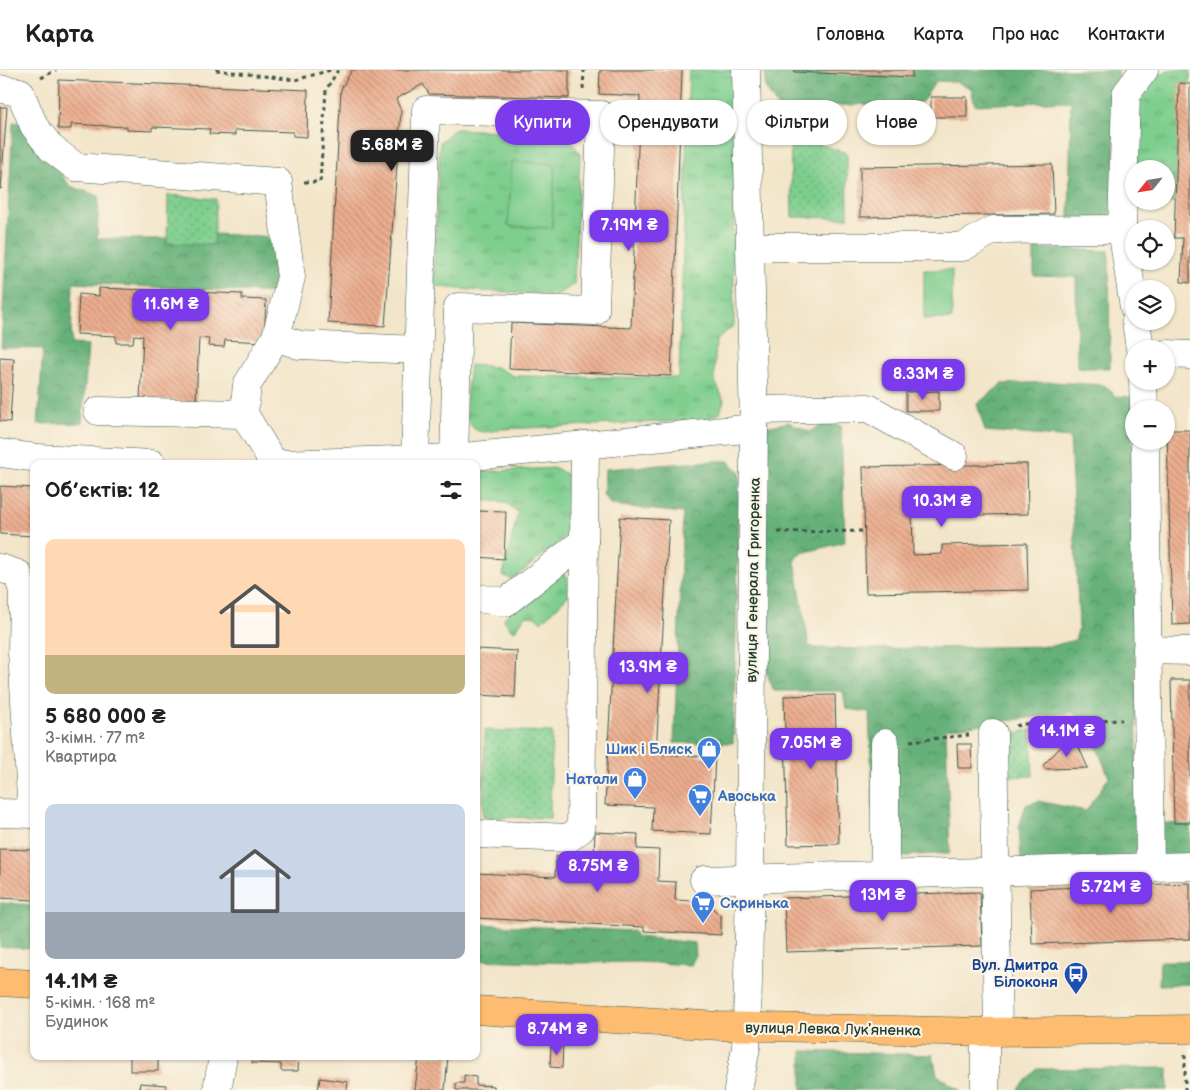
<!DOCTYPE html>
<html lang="uk">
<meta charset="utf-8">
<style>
:root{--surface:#fff;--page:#f6f6f6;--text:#202124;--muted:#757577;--line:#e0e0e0;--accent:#7c3aed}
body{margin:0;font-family:"Balsamiq Sans",sans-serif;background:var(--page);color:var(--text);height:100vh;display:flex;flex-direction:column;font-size:19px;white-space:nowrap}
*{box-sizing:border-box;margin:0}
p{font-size:16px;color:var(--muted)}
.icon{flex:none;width:28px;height:28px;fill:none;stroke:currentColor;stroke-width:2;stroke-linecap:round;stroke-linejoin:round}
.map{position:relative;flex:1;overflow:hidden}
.side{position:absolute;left:30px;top:390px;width:450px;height:600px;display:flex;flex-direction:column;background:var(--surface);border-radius:10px;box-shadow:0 1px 4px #0004}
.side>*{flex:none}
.top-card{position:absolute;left:495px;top:30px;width:475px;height:45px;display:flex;gap:10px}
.needle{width:32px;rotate:240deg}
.buttons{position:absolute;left:1125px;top:90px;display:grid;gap:10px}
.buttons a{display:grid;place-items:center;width:50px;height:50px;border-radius:50%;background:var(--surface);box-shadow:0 1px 4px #0004;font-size:25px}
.price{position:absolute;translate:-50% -42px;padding:0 11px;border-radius:10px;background:var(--accent);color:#fff;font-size:16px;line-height:32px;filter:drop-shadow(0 1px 2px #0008)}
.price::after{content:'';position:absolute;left:50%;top:30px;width:15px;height:11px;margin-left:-8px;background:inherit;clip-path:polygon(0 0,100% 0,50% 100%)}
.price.selected{background:#222;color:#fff}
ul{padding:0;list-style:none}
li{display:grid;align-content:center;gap:10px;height:265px;padding:0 15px}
li span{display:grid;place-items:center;height:155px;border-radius:10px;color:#555}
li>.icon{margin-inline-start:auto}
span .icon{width:90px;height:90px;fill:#fffc;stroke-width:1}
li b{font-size:21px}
h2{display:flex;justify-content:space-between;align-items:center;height:60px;padding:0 15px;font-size:21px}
.chip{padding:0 18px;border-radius:22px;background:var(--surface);box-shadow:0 1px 4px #0004;font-size:18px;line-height:45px}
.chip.selected{background:var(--accent);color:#fff}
header{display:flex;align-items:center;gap:30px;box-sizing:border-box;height:70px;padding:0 25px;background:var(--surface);border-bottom:1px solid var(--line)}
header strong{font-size:24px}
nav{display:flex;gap:28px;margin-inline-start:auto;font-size:18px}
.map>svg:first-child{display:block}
</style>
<header>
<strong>Карта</strong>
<nav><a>Головна</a><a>Карта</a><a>Про нас</a><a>Контакти</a></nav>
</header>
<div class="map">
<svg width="1190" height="1020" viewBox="0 0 1190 1020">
<defs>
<pattern id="grass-tufts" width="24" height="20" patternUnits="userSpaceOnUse" patternTransform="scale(1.25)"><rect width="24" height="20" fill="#7ece8e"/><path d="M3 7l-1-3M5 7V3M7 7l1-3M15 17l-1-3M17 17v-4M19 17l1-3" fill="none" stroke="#67a875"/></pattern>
<pattern id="forest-crowns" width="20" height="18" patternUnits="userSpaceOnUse" patternTransform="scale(1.25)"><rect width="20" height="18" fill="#66b179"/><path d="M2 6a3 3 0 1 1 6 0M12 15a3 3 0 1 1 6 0" fill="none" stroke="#539164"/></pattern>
<pattern id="park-dots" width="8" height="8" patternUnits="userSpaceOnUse" patternTransform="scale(1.25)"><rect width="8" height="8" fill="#7ece8e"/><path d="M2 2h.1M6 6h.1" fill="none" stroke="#67a875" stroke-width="1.8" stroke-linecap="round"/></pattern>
<pattern id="building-back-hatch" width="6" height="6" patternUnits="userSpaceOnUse" patternTransform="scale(1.25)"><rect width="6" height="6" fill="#edae8f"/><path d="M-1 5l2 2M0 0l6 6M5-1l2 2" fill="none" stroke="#bf8f76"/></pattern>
</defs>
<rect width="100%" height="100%" fill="#fcf5e5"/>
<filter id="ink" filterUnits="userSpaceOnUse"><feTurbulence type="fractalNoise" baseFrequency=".02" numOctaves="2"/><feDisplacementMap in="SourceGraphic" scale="10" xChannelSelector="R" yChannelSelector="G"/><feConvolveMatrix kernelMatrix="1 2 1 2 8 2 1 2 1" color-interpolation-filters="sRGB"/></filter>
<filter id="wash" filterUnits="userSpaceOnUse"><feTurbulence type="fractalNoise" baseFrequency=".0096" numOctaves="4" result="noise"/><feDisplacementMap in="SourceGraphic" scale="20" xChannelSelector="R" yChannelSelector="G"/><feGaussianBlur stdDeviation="1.12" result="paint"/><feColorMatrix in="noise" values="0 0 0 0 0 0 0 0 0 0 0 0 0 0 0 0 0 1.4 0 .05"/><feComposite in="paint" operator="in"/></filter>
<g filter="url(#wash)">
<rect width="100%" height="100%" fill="#f2e5c9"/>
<g fill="url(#grass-tufts)" stroke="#4e8661">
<path d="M689,0H733L734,255L716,271L714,309L724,330L720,343L707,350L501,359C496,360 490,362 485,362C456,362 469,313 470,295L496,297L514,306L676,308L679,305Z"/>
<polygon points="1170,0 1190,0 1190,14 1180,13 1175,133 1134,133 1134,131 1166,131 1166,99 1135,99 1137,25 1150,9"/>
<polygon points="455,59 566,64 580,84 574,214 558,225 469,220 433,216 440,72"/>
<polygon points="556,398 566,404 568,418 570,461 558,473 512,510 503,505 518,442 505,432 476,430 476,402"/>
<polygon points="558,501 567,507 569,525 541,552 536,547 525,546 515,561 510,558 504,550 505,547"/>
</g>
<g fill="url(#forest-crowns)" stroke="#427756">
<polygon points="765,0 1118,0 1111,151 1069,152 1071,31 975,35 971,18 956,12 936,11 922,32 778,38 765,17"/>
<polygon points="13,52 24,53 70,116 99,126 97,169 167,169 167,172 213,175 214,164 278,167 280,223 73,213 71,274 88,275 82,353 38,354 43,279 1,278"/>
<polygon points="1034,178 1109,181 1110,298 1077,298 1076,207 1034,206"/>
<polygon points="1052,312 1104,315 1113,322 1113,326 1132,327 1138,751 1190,755 1190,807 1022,813 1019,757 1026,735 1038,731 1086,741 1109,707 1089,659 1073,642 946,659 950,783 875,788 869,642 846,639 843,621 774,621 765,599 766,357 789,352 809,362 829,351 841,356 845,472 802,483 797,485 795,492 809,576 816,578 857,579 1052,576 1075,570 1079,557 1070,368 985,361 977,334 1002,314"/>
<polygon points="714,391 728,391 740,402 733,673 674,673 683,443 611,435 603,424 605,399"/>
<polygon points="0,833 34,835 34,879 0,877"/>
<polygon points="476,854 633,861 638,867 695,873 696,885 691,895 638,892 574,893 476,890"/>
<polygon points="1160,891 1190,891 1190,914 1159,915"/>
<polygon points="802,981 933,985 937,1005 956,1018 961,1020 802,1020"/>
<polygon points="1168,998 1168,1020 1017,1020 1037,999"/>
</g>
<g fill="url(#park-dots)" stroke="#4e8661">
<polygon points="790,65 847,83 848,148 792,147"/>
<polygon points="168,125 216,129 214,175 167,173"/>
<polygon points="485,660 552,662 550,748 483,747"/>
<polygon points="1031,660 1033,706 998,707 998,666"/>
</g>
<g fill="#7ece8e" stroke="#4e8661">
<polygon points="512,91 555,94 552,158 508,156"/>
<rect x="924" y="200" width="28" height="49"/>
</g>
<g id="blocks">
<g fill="url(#building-back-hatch)">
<polygon points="352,0 569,0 569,28 429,24 423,14 396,29 401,41 385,256 328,253 341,19"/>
<polygon points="600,0 682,0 671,306 509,299 511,253 631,258 640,26 599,24"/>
<polygon points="794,0 912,0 912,7 794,2"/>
<polygon points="59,10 308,20 307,67 293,66 293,62 235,60 235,65 209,64 210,59 152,57 152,61 127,60 127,57 71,54 71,59 58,59"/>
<polygon points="1179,13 1190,14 1190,213 1181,212 1183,168 1174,168"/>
<rect x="931" y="27" width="36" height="20"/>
<polygon points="0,37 7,37 1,119 0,119"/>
<polygon points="1052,94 1054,144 860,147 860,97"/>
<polygon points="99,218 242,224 242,229 266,230 264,272 225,270 224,277 208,276 209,269 199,268 196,332 140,329 143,266 134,265 133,273 116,273 116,266 77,264 79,224 99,226"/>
<polygon points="0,288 14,289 10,352 0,351"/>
<polygon points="939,321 939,341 906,341 906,322"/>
<polygon points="1167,360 1190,360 1190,554 1172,555"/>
<polygon points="1027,394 1028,444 940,446 940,436 912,437 913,485 942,484 942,475 1027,473 1028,520 866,523 863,397"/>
<polygon points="0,416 34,418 34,466 0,464"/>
<polygon points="476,441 506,442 504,489 476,487"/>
<polygon points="620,447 669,450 656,684 715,687 711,764 652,761 653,737 605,735"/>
<polygon points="476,579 517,581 515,627 476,625"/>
<polygon points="1171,610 1190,610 1190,753 1174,753"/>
<polygon points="835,625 839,774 788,775 784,626"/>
<polygon points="1071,667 1080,680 1088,698 1045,699 1043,695"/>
<polygon points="957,674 971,674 972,698 958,698"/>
<polygon points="595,762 638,764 637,779 659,780 658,811 676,812 675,830 711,832 711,836 717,843 721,844 721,865 644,861 644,857 476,848 476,803 555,807 556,786 594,787"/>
<polygon points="0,779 34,780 34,830 0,828"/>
<polygon points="1190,813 1190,869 1032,874 1030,819"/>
<polygon points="980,822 982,876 786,882 784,828"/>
<polygon points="551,975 563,975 562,998 550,997"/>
<rect x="130" y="986" width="28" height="15"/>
<polygon points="252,986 299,986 298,1001 281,1001 281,994 252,993"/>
<polygon points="419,986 448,986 445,1020 415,1020"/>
<polygon points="464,1005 476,1007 476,1015 494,1016 494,1020 456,1020 456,1013 464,1013"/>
<polygon points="320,1008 348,1012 347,1020 318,1020"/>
<polygon points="140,1013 166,1015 165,1020 139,1020"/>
</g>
</g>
</g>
<g filter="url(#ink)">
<use href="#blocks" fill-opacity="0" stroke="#3f564a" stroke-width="1"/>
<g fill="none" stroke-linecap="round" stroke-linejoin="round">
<defs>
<g id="minor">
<polyline points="0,19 20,22 34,56 51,78 76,97 278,112 291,207 276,267 247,315 244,344 274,394"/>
<polyline points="751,177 963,177 993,160 1122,159"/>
<polyline points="1134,237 1122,159 1126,24 1144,0"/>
<polyline points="1136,251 1140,279"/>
<polyline points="276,267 299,275 419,280"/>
<polyline points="1166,284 1190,285"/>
<polyline points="1143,311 1144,339"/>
<polyline points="754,340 868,338 954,386"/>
<polyline points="98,341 244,344"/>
<polyline points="1145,371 1150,797"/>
<polyline points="0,383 37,388 152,394"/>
<polyline points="415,390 426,40 601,45 595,241 458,237 454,388"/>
<polyline points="281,394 454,388 754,358"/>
<polyline points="0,498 18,504 23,522 22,582 32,744"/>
<polyline points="476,528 506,532 584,471"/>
<polyline points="1147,580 1190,581"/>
<polyline points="993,663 998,962"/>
<polyline points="885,673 885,805"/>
<polyline points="0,743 34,744"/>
<polyline points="476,764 569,768 581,759 585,375"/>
<polyline points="704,810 1190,796"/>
<polyline points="985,962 985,1020"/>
<polyline points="217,1020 223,986"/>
<polyline points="738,1020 746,977 747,957 750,809 754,358 746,0"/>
</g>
<g id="major">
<polyline points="0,912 34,914"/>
<polyline points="476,940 719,956 985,962 1190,959"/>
</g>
</defs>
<use href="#minor" stroke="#3f564a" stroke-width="29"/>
<use href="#major" stroke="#3f564a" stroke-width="29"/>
<g stroke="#3f564a" stroke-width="3" stroke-dasharray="4 4" stroke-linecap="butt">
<polyline points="216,0 295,10 331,0"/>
<polyline points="41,8 56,0"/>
<polyline points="583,19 584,0"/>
<polyline points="304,112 320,112 326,20 338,0"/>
<polyline points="778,462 865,461"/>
<polyline points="1016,656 1022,654 1122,650"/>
<polyline points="910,671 969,665"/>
<polyline points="1185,985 1185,1020"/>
</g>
<use href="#minor" stroke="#fff" stroke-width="28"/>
<use href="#major" stroke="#fdbc6f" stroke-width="28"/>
</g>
</g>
<defs>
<symbol id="shop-pin" viewBox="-11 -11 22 30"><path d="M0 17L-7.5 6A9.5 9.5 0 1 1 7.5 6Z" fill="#3f7fe0" stroke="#fcf5e5"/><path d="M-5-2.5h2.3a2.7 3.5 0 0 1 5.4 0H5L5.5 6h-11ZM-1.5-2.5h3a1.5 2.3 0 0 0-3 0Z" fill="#fff"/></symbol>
<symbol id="supermarket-pin" viewBox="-11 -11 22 30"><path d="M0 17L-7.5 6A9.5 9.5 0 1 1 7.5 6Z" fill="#3f7fe0" stroke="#fcf5e5"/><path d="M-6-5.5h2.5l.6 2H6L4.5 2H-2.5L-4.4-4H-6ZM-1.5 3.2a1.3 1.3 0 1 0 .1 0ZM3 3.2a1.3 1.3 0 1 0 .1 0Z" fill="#fff"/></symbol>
<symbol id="bus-pin" viewBox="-11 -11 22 30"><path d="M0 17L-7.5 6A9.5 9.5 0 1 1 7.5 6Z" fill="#1a4fb4" stroke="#fcf5e5"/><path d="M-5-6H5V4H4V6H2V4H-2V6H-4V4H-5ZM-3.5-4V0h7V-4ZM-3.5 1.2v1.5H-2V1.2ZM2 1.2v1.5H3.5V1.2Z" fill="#fff"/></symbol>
</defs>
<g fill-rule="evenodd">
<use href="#shop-pin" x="695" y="665" width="28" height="38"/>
<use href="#shop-pin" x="621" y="695" width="28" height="38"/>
<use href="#supermarket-pin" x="686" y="712" width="28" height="38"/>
<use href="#supermarket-pin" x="689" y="819" width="28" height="38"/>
<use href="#bus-pin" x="1062" y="890" width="28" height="38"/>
</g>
<g text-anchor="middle" stroke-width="4.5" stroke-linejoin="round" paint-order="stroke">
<g font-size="15" fill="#1f3d34" stroke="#fcf5e5">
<text transform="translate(753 510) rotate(-89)" y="5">вулиця Генерала Григоренка</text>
<text transform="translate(833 959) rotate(1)" y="5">вулиця Левка Лукʼяненка</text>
</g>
<g font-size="15" font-weight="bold" fill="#366cbe" stroke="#fcf5e5" text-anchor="end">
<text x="692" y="684">Шик і Блиск</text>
<text x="618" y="714">Натали</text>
<text x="718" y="731" text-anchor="start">Авоська</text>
<text x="720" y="838" text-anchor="start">Скринька</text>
</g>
<g font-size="15" font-weight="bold" fill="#164399" stroke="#fcf5e5" text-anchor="end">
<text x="1058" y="900">Вул. Дмитра<tspan x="1058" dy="17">Білоконя</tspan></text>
</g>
</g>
</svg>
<div class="buttons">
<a><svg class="needle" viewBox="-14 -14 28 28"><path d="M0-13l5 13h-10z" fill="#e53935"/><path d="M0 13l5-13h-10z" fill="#757577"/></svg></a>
<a><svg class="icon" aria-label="locate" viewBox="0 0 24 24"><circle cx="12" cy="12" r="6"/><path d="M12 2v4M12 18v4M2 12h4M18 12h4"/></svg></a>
<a><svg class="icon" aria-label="layers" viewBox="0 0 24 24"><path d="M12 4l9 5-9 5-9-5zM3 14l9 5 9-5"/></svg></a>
<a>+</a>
<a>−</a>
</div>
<b class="price selected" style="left:392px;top:102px">5.68M ₴</b>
<b class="price" style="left:629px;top:182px">7.19M ₴</b>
<b class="price" style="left:171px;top:261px">11.6M ₴</b>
<b class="price" style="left:923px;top:331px">8.33M ₴</b>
<b class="price" style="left:942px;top:458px">10.3M ₴</b>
<b class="price" style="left:648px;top:624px">13.9M ₴</b>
<b class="price" style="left:1067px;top:688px">14.1M ₴</b>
<b class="price" style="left:811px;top:700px">7.05M ₴</b>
<b class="price" style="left:598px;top:823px">8.75M ₴</b>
<b class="price" style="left:1111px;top:844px">5.72M ₴</b>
<b class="price" style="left:883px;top:852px">13M ₴</b>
<b class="price" style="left:557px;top:986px">8.74M ₴</b>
<div class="top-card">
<a class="chip selected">Купити</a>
<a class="chip">Орендувати</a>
<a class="chip">Фільтри</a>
<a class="chip">Нове</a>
</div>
<section class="side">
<h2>Об’єктів: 12<svg class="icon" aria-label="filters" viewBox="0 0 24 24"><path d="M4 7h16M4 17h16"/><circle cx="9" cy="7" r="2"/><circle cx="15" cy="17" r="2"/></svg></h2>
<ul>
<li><span style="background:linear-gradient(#ffd9b3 75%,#c2b280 0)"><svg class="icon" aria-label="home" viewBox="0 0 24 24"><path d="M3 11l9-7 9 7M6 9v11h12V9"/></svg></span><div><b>5 680 000 ₴</b><p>3-кімн. · 77 m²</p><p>Квартира</p></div></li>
<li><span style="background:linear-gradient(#c9d6e8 70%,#9aa5b1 0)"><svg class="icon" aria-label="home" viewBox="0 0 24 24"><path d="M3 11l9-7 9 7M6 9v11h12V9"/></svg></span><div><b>14.1M ₴</b><p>5-кімн. · 168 m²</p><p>Будинок</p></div></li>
</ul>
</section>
</div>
